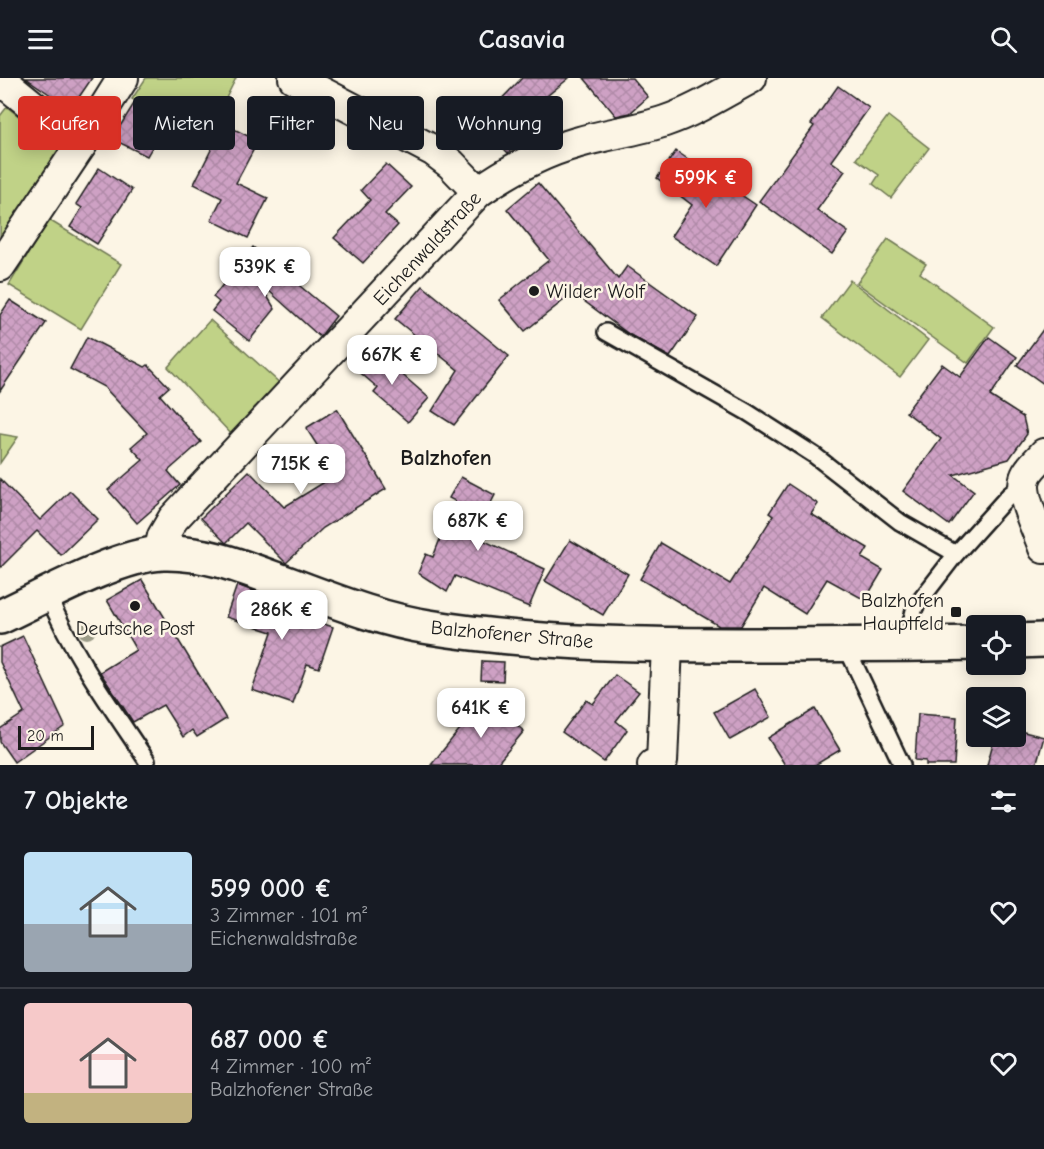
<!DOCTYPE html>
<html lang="de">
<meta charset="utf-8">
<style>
:root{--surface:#171b24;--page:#242831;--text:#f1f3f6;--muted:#9ea1a6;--line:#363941;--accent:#d93025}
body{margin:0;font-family:"Comic Neue",sans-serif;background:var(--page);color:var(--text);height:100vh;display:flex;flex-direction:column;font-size:22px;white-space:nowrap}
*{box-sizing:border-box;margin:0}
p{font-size:20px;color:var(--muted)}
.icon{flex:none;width:33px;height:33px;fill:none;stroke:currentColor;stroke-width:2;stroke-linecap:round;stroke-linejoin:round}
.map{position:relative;height:687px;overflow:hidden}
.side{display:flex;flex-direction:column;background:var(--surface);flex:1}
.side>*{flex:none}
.banner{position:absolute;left:18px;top:18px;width:600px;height:54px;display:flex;gap:12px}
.tools{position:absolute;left:966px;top:537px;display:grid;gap:12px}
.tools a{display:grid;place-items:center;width:60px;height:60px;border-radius:6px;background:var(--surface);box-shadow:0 3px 15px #0003;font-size:30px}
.scale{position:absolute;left:18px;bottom:15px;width:76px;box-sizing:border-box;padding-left:6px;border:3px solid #1c1c1c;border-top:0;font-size:16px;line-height:21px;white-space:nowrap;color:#1c1c1c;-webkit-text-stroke:4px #fcf5e5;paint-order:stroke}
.price{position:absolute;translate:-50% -51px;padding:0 14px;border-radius:12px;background:#fff;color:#222;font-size:20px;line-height:39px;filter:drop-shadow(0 2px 3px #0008)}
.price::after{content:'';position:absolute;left:50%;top:36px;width:18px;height:14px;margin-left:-9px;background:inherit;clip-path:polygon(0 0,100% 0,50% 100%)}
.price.on{background:var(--accent);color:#fff}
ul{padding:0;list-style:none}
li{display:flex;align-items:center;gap:18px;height:150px;padding:0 24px}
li+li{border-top:2px solid var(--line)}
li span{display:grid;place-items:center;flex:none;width:168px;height:120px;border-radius:6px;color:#555}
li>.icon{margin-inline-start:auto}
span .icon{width:72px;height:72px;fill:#fffc;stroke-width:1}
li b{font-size:26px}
h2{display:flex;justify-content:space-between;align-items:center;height:72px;padding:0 24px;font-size:26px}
.pill{padding:0 21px;border-radius:6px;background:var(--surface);box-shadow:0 3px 15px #0003;font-size:21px;line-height:54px}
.pill.on{background:var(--accent);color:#fff}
header{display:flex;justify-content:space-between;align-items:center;height:78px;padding:0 24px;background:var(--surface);font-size:27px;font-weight:600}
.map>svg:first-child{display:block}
</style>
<header><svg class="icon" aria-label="menu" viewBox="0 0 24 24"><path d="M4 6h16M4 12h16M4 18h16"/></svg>Casavia<svg class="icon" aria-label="search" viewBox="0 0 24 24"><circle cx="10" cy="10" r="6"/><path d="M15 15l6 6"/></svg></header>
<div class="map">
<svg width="1044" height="687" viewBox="0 0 1044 687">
<defs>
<pattern id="building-cross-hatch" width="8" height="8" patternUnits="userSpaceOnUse" patternTransform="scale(1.5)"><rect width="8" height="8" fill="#cea1c4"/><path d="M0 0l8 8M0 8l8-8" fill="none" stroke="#b08aa8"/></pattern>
</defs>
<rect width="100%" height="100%" fill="#fcf5e5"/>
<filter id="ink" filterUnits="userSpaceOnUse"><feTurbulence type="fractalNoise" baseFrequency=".0167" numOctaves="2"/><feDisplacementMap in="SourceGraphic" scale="12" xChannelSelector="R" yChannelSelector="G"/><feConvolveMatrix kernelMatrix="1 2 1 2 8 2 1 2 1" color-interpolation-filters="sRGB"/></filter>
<g filter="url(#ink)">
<g fill="#c0d287" stroke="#6e7752" stroke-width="1.5">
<polygon points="146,0 236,0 204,64 132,21"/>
<polygon points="7,29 58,69 60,86 0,176 0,38"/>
<polygon points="888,38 929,70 891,120 873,106 879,97 856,81"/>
<polygon points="49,142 121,186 81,251 9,207"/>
<polygon points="888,161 926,186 920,195 994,249 968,285 857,205"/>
<polygon points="850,202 928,262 900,299 822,240"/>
<polygon points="210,242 283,308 233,358 168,289"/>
<polygon points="0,356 18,359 0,385"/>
</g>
<g fill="url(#building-cross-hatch)" stroke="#1c1c1c" stroke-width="1.5">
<polygon points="26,0 92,0 71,31"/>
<polygon points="522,0 569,0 531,31 542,42 508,75 478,45"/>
<polygon points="584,0 632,0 648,19 630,35 616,38"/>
<polygon points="838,8 869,30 831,83 845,93 817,132 848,154 832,176 759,123 814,48 811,46"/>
<polygon points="135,24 167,43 147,78 112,61"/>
<polygon points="224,46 258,63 236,105 268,120 248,160 211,142 222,120 194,106"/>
<polygon points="676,73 756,127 716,188 671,158 692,127 657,100"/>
<polygon points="386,86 411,109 385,136 398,147 363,185 334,160 370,122 361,112"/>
<polygon points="99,90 132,112 97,166 70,149 82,130 76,126"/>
<polygon points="538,105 618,201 627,188 698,239 670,279 630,257 573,215 525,253 499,222 549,182 507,131"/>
<polygon points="253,169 336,238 320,259 258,203 275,231 249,263 212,233 219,224 213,219"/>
<polygon points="423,208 509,278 454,347 432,333 458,292 395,241"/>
<polygon points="10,222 46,245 0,313 0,237"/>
<polygon points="1044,250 1044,306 1017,287"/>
<polygon points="87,259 145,289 148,287 169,309 160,317 201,364 168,393 180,407 137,445 108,412 143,382 131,369 147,355 104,309 70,291"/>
<polygon points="989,259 1017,279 990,318 1023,339 1027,356 1009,381 953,397 974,413 949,447 903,413 941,361 906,334 942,286 960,299"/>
<polygon points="373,271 429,320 408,344 374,315 378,310 356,291"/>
<polygon points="337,331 386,411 323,450 286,485 246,445 226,465 201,440 249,393 284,429 336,397 306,350"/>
<polygon points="461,399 495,417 474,458 545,491 529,529 455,498 447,514 418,495 426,476 433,479 455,423 449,420"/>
<polygon points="0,401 40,442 70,413 98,441 61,477 37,453 0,490"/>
<polygon points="788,406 818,426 811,436 868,470 862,480 883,492 865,522 827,501 805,536 764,510 741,548 719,548 640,501 661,465 730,506 773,438 769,435"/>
<polygon points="570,462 628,496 603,537 545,503"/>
<polygon points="142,502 226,641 197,659 192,652 183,659 163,627 133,644 100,594 136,572 107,522"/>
<polygon points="237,507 320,538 318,544 333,549 319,590 307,586 293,626 252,612 272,554 226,539"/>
<polygon points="23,558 65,648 14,684 0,664 0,651 24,635 0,584 0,569"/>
<polygon points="482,583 504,584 503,603 481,602"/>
<polygon points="615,597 639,614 616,643 627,652 604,684 562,654 586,622 593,626"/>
<polygon points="755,611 771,639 730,662 714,634"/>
<polygon points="484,621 524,653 496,687 431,687"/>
<polygon points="815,631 840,672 815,687 785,687 768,660"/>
<polygon points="918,636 957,639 954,687 926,687 926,683 915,682"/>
<polygon points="1016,652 1044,659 1036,687 987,687 995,658 1016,658"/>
</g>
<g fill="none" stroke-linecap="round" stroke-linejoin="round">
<defs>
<g id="service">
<polyline points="606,254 747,334 814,377 900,444 956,476"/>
<path d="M48,517C73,577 111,629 147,683"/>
<polyline points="845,566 902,687"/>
<polyline points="905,567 915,529 956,476 1009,417 1023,406"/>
</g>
<g id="minor">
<polyline points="294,0 434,73 451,86 478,114"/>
<polyline points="0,1 81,67"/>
<polyline points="0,188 81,67 123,0"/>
<path d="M1044,376C1038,383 1029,390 1026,398C1018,415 1038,452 1044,470"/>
<path d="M159,475L163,458L173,441L478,114C508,93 540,75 576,65C605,56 636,53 665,43C695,33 723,15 751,0"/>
<polyline points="653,687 662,684 667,567"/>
</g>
<g id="tertiary">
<path d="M0,539C43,519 117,477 163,475C203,474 238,487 275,501C325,519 376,541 429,549C540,567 653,567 765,567C836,566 906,567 976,565"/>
<polyline points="1016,563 1044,562"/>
</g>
</defs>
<use href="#service" stroke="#1c1c1c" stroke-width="20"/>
<use href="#minor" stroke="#1c1c1c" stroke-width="34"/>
<use href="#tertiary" stroke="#1c1c1c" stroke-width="38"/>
<use href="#service" stroke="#fcf5e5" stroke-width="15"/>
<use href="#minor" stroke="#fcf5e5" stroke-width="30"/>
<use href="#tertiary" stroke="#fcf5e5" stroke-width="33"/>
</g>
<circle fill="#9c9c88" cx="87" cy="552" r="9"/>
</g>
<g fill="#1c1c1c" stroke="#fcf5e5" stroke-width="2">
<circle cx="534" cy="213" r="6"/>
<circle cx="135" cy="528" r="6"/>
<rect x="950" y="528" width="12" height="12" rx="3"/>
</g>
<g text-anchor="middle" stroke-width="5" stroke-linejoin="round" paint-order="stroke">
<g font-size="20" fill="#1c1c1c" stroke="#fcf5e5">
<text transform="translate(427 170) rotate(-47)" y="7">Eichenwaldstraße</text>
<text transform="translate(512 556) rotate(5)" y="7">Balzhofener Straße</text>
</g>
<g font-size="20" fill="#1c1c1c" stroke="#fcf5e5" text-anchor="start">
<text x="546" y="220">Wilder Wolf</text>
<text x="944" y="529" text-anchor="end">Balzhofen<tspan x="944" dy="23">Hauptfeld</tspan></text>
<text x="135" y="557" text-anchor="middle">Deutsche Post</text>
</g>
<g font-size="22" font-weight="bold" fill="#1c1c1c" stroke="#fcf5e5">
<text x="446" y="387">Balzhofen</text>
</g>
</g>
</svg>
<div class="tools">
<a><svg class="icon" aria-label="locate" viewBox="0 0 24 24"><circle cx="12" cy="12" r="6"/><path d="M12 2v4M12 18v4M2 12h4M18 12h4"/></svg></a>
<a><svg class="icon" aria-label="layers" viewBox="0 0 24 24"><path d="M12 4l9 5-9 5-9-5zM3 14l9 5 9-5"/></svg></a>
</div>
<div class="scale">20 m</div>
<b class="price on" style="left:706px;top:131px">599K €</b>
<b class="price" style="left:265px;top:220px">539K €</b>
<b class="price" style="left:392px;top:308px">667K €</b>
<b class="price" style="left:301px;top:417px">715K €</b>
<b class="price" style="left:478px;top:474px">687K €</b>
<b class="price" style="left:282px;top:563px">286K €</b>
<b class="price" style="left:481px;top:661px">641K €</b>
<div class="banner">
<a class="pill on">Kaufen</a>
<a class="pill">Mieten</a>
<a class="pill">Filter</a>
<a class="pill">Neu</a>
<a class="pill">Wohnung</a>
</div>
</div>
<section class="side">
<h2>7 Objekte<svg class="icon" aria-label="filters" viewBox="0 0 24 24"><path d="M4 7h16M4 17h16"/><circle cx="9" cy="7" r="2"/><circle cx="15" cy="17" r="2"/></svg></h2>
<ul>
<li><span style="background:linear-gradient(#bfe0f5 60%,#9aa5b1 0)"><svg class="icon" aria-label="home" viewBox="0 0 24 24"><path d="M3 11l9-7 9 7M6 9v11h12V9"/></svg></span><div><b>599 000 €</b><p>3 Zimmer · 101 m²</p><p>Eichenwaldstraße</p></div><svg class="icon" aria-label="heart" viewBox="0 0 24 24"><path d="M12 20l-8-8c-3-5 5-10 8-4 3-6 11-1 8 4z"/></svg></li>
<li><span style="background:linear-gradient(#f6c9c9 75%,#c2b280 0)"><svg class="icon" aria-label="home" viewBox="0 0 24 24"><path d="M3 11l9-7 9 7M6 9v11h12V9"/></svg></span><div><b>687 000 €</b><p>4 Zimmer · 100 m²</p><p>Balzhofener Straße</p></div><svg class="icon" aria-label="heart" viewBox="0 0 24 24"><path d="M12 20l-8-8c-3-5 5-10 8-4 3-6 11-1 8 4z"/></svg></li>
</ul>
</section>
